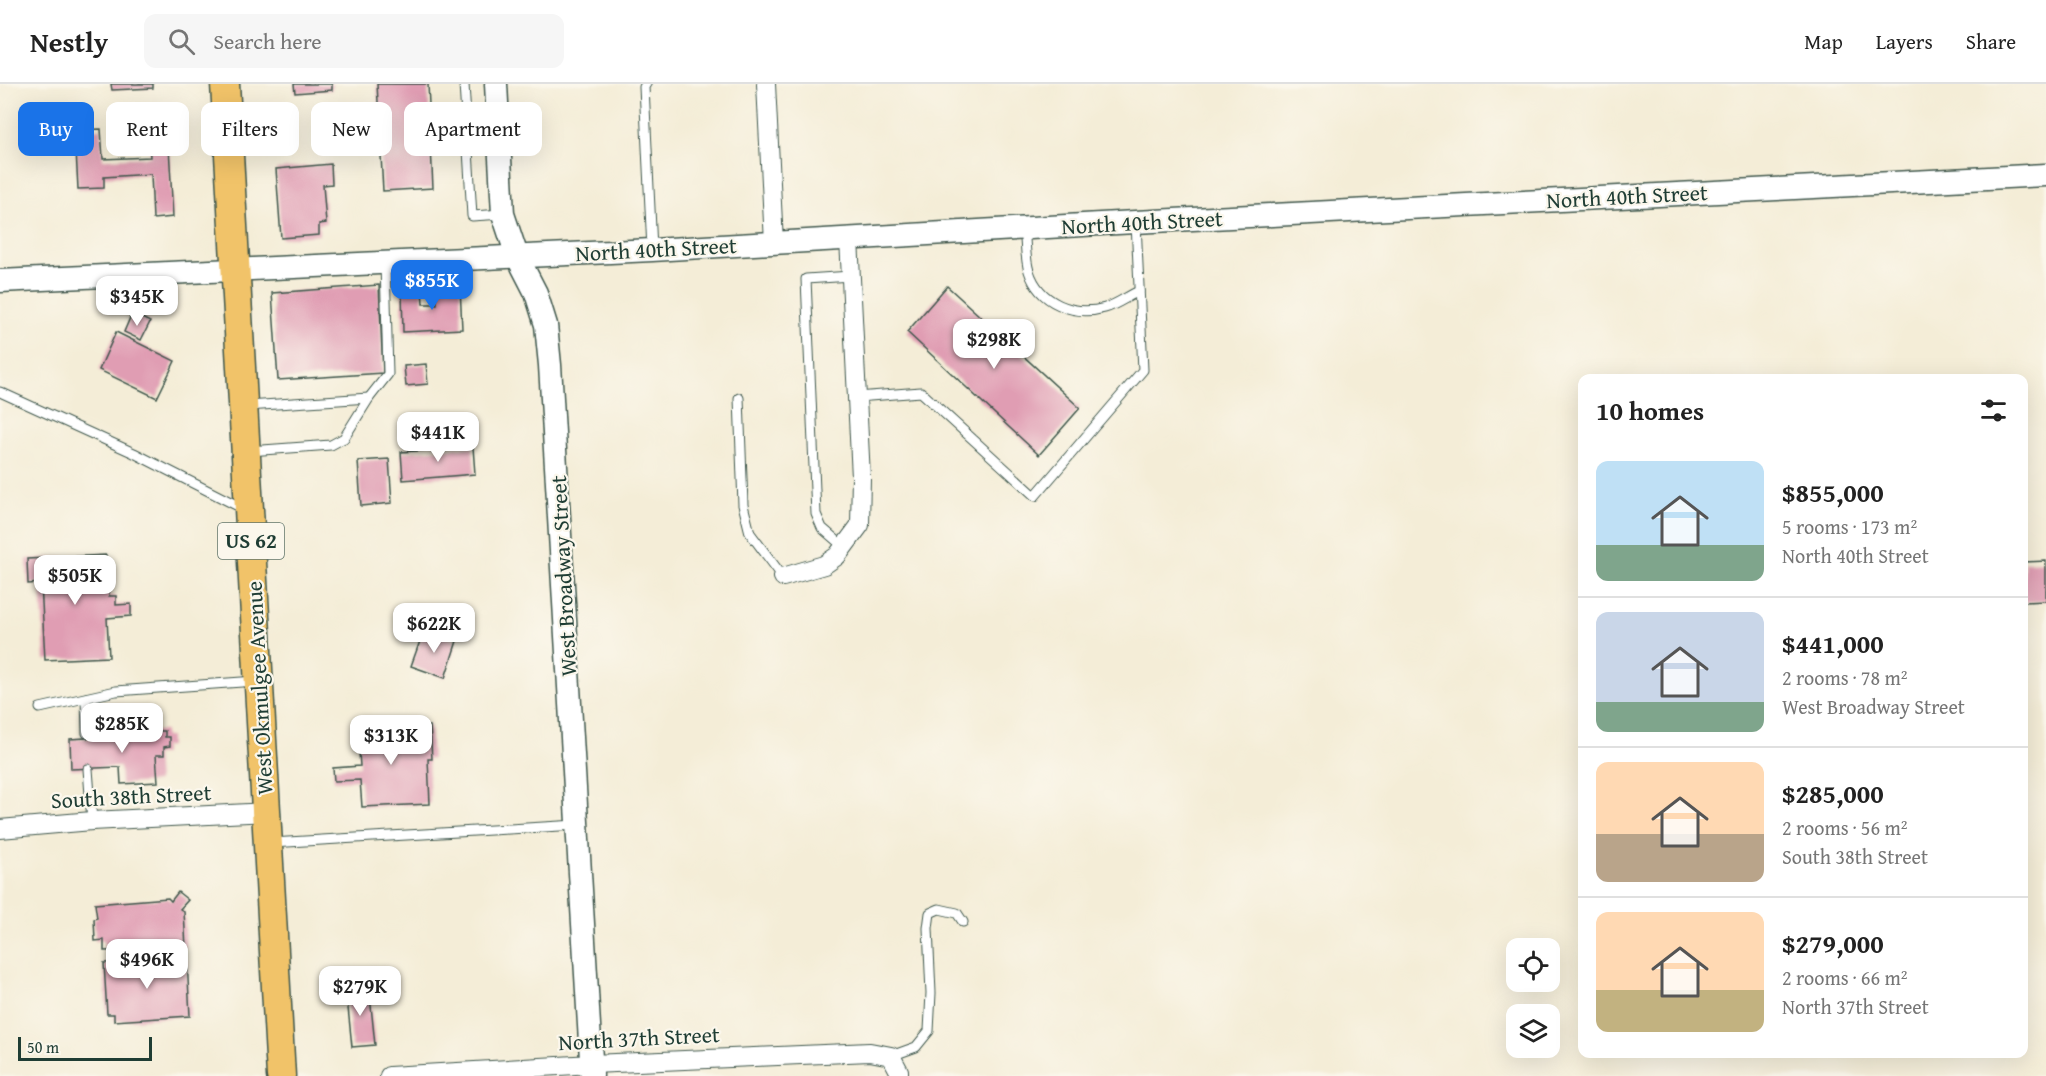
<!DOCTYPE html>
<meta charset="utf-8">
<style>
:root{--surface:#fff;--page:#f6f6f6;--text:#222;--muted:#767676;--line:#e0e0e0;--accent:#1a73e8}
body{margin:0;font-family:"Gentium Book Plus",serif;background:var(--page);color:var(--text);height:100vh;display:flex;flex-direction:column;font-size:22px;white-space:nowrap}
*{box-sizing:border-box;margin:0}
p{font-size:20px;color:var(--muted)}
.icon{flex:none;width:33px;height:33px;fill:none;stroke:currentColor;stroke-width:2;stroke-linecap:round;stroke-linejoin:round}
.map{position:relative;flex:1;overflow:hidden}
.panel{position:absolute;left:1578px;top:290px;width:450px;height:684px;display:flex;flex-direction:column;background:var(--surface);border-radius:12px;box-shadow:0 6px 24px #0002}
.panel>*{flex:none}
.hud{position:absolute;left:18px;top:18px;width:570px;height:54px;display:flex;gap:12px}
.buttons{position:absolute;left:1506px;top:854px;display:grid;gap:12px}
.buttons a{display:grid;place-items:center;width:54px;height:54px;border-radius:12px;background:var(--surface);box-shadow:0 6px 24px #0002;font-size:30px}
.scale{position:absolute;left:18px;bottom:15px;width:134px;box-sizing:border-box;padding-left:6px;border:3px solid #1f3d34;border-top:0;font-size:16px;line-height:21px;white-space:nowrap;color:#1f3d34;-webkit-text-stroke:4px #fbf7ec;paint-order:stroke}
.price{position:absolute;translate:-50% -51px;padding:0 14px;border-radius:12px;background:#fff;color:#222;font-size:20px;line-height:39px;filter:drop-shadow(0 2px 3px #0008)}
.price::after{content:'';position:absolute;left:50%;top:36px;width:18px;height:14px;margin-left:-9px;background:inherit;clip-path:polygon(0 0,100% 0,50% 100%)}
.price.current{background:var(--accent);color:#fff}
ul{padding:0;list-style:none}
li{display:flex;align-items:center;gap:18px;height:150px;padding:0 18px}
li+li{border-top:2px solid var(--line)}
li span{display:grid;place-items:center;flex:none;width:168px;height:120px;border-radius:12px;color:#555}
li>.icon{margin-inline-start:auto}
span .icon{width:72px;height:72px;fill:#fffc;stroke-width:1}
li b{font-size:26px}
h2{display:flex;justify-content:space-between;align-items:center;height:72px;padding:0 18px;font-size:26px}
.chip{padding:0 21px;border-radius:12px;background:var(--surface);box-shadow:0 6px 24px #0002;font-size:21px;line-height:54px}
.chip.current{background:var(--accent);color:#fff}
header{display:flex;align-items:center;gap:36px;box-sizing:border-box;height:84px;padding:0 30px;background:var(--surface);border-bottom:2px solid var(--line)}
header strong{font-size:28px}
nav{display:flex;gap:33px;margin-inline-start:auto;font-size:21px}
.search{width:420px;height:54px;background:var(--page);display:flex;align-items:center;gap:15px;box-sizing:border-box;padding:0 21px;border-radius:12px;color:var(--muted);font-size:22px}
.map>svg:first-child{display:block}
</style>
<header>
<strong>Nestly</strong>
<div class="search"><svg class="icon" aria-label="search" viewBox="0 0 24 24"><circle cx="10" cy="10" r="6"/><path d="M15 15l6 6"/></svg>Search here</div>
<nav><a>Map</a><a>Layers</a><a>Share</a></nav>
</header>
<div class="map">
<svg width="2046" height="992" viewBox="0 0 2046 992">
<rect width="100%" height="100%" fill="#fbf7ec"/>
<filter id="ink" filterUnits="userSpaceOnUse"><feTurbulence type="fractalNoise" baseFrequency=".0167" numOctaves="2"/><feDisplacementMap in="SourceGraphic" scale="12" xChannelSelector="R" yChannelSelector="G"/><feConvolveMatrix kernelMatrix="1 2 1 2 8 2 1 2 1" color-interpolation-filters="sRGB"/></filter>
<filter id="wash" filterUnits="userSpaceOnUse"><feTurbulence type="fractalNoise" baseFrequency=".008" numOctaves="4" result="noise"/><feDisplacementMap in="SourceGraphic" scale="24" xChannelSelector="R" yChannelSelector="G"/><feGaussianBlur stdDeviation="1.35" result="paint"/><feColorMatrix in="noise" values="0 0 0 0 0 0 0 0 0 0 0 0 0 0 0 0 0 1.4 0 .05"/><feComposite in="paint" operator="in"/></filter>
<g filter="url(#wash)">
<rect width="100%" height="100%" fill="#f4edd7"/>
<g id="blocks">
<g fill="#e09db3">
<polygon points="111,0 153,0 153,4 112,6"/>
<polygon points="294,0 332,0 332,6 295,9"/>
<polygon points="377,0 428,0 433,104 383,107"/>
<polygon points="167,28 173,133 153,135 151,90 104,93 104,104 78,105 75,46 101,45 103,75 150,73 147,29"/>
<polygon points="331,80 332,100 323,101 326,139 319,140 319,151 281,154 276,85"/>
<polygon points="379,201 383,289 278,296 272,209"/>
<polygon points="947,202 1080,324 1039,371 907,248"/>
<polygon points="460,203 462,245 403,248 402,206 422,205 423,220 437,220 436,204"/>
<polygon points="132,229 150,238 141,256 124,248"/>
<polygon points="116,248 175,277 157,314 99,286"/>
<polygon points="426,280 428,300 406,302 404,282"/>
<polygon points="473,363 475,390 403,396 401,368"/>
<polygon points="389,375 392,419 361,422 358,377"/>
<polygon points="106,471 109,512 116,512 116,521 131,520 131,532 107,534 109,573 45,576 41,499 28,500 27,475"/>
<polygon points="2046,477 2046,517 2024,518 2024,478"/>
<polygon points="424,546 457,557 445,594 411,582"/>
<polygon points="381,640 382,645 430,642 432,675 428,675 430,720 362,723 360,696 334,697 333,684 360,682 357,641"/>
<polygon points="149,643 149,655 154,654 154,647 165,647 165,653 170,653 170,662 164,663 164,671 156,671 158,698 121,700 120,683 71,685 70,655 119,652 119,651 126,650 126,644"/>
<polygon points="178,808 188,816 180,825 184,828 186,864 104,867 104,856 95,857 94,835 97,834 95,820 168,814 171,817"/>
<polygon points="187,876 190,932 114,937 114,930 107,930 104,879"/>
<polygon points="369,902 375,961 352,963 346,904"/>
</g>
</g>
</g>
<g filter="url(#ink)">
<use href="#blocks" fill-opacity="0" stroke="#3f574c" stroke-width="1.5"/>
<g fill="none" stroke-linecap="round" stroke-linejoin="round">
<defs>
<g id="service">
<polyline points="464,0 472,132 503,130"/>
<polyline points="646,0 644,3 652,165"/>
<path d="M1024,145C1026,158 1025,175 1029,187C1039,219 1074,233 1105,224C1116,221 1128,212 1139,207"/>
<polyline points="0,308 134,369 244,425"/>
<polyline points="857,313 921,308 1035,412 1143,286 1136,139"/>
<polyline points="739,314 743,421 750,449 783,493"/>
<polyline points="246,322 369,314"/>
<polyline points="249,367 331,361 344,354 369,314 388,290 385,179"/>
<polyline points="844,463 822,444 816,430 806,195 851,192"/>
<polyline points="86,614 87,649"/>
<polyline points="40,624 116,607 256,597"/>
<polyline points="88,685 92,737"/>
<polyline points="271,759 577,741"/>
<polyline points="891,972 916,963 929,947 931,909 928,844 930,829 939,825 957,829 963,838"/>
</g>
<g id="minor">
<polyline points="766,0 774,159"/>
<polyline points="783,493 824,481 837,472 860,441 861,393 849,155"/>
<polyline points="0,745 92,737 266,728"/>
<polyline points="389,992 592,980 870,968 891,972 899,987 899,992"/>
</g>
<g id="tertiary">
<polyline points="496,0 503,130 517,172 536,209 546,241 550,281 592,992"/>
<polyline points="0,197 652,166 1135,138 2046,91"/>
</g>
<polyline id="primary" points="225,0 281,992"/>
</defs>
<use href="#service" stroke="#3f574c" stroke-width="11"/>
<use href="#minor" stroke="#3f574c" stroke-width="20"/>
<use href="#tertiary" stroke="#3f574c" stroke-width="25"/>
<use href="#primary" stroke="#3f574c" stroke-width="31"/>
<use href="#service" stroke="#fff" stroke-width="9"/>
<use href="#minor" stroke="#fff" stroke-width="18"/>
<use href="#tertiary" stroke="#fff" stroke-width="22"/>
<use href="#primary" stroke="#f1c369" stroke-width="28"/>
</g>
</g>
<g text-anchor="middle" stroke-width="4.5" stroke-linejoin="round" paint-order="stroke">
<rect fill="#fbf7ec" stroke="#61756b" stroke-width="1.5" x="218" y="439" width="66" height="36" rx="4.5"/>
<g font-size="21" font-weight="bold" fill="#1f3d34">
<text x="251" y="464">US 62</text>
</g>
<g font-size="22" fill="#1f3d34" stroke="#fbf7ec">
<text transform="translate(1627 112) rotate(-3)" y="8">North 40th Street</text>
<text transform="translate(1142 138) rotate(-3)" y="8">North 40th Street</text>
<text transform="translate(656 165) rotate(-3)" y="8">North 40th Street</text>
<text transform="translate(563 492) rotate(-93)" y="8">West Broadway Street</text>
<text transform="translate(259 604) rotate(-93)" y="8">West Okmulgee Avenue</text>
<text transform="translate(131 712) rotate(-3)" y="8">South 38th Street</text>
<text transform="translate(639 954) rotate(-3)" y="8">North 37th Street</text>
</g>
</g>
</svg>
<div class="buttons">
<a><svg class="icon" aria-label="locate" viewBox="0 0 24 24"><circle cx="12" cy="12" r="6"/><path d="M12 2v4M12 18v4M2 12h4M18 12h4"/></svg></a>
<a><svg class="icon" aria-label="layers" viewBox="0 0 24 24"><path d="M12 4l9 5-9 5-9-5zM3 14l9 5 9-5"/></svg></a>
</div>
<div class="scale">50 m</div>
<b class="price current" style="left:432px;top:227px">$855K</b>
<b class="price" style="left:137px;top:243px">$345K</b>
<b class="price" style="left:994px;top:286px">$298K</b>
<b class="price" style="left:438px;top:379px">$441K</b>
<b class="price" style="left:75px;top:522px">$505K</b>
<b class="price" style="left:434px;top:570px">$622K</b>
<b class="price" style="left:122px;top:670px">$285K</b>
<b class="price" style="left:391px;top:682px">$313K</b>
<b class="price" style="left:147px;top:906px">$496K</b>
<b class="price" style="left:360px;top:933px">$279K</b>
<div class="hud">
<a class="chip current">Buy</a>
<a class="chip">Rent</a>
<a class="chip">Filters</a>
<a class="chip">New</a>
<a class="chip">Apartment</a>
</div>
<section class="panel">
<h2>10 homes<svg class="icon" aria-label="filters" viewBox="0 0 24 24"><path d="M4 7h16M4 17h16"/><circle cx="9" cy="7" r="2"/><circle cx="15" cy="17" r="2"/></svg></h2>
<ul>
<li><span style="background:linear-gradient(#bfe0f5 70%,#7fa58c 0)"><svg class="icon" aria-label="home" viewBox="0 0 24 24"><path d="M3 11l9-7 9 7M6 9v11h12V9"/></svg></span><div><b>$855,000</b><p>5 rooms · 173 m²</p><p>North 40th Street</p></div></li>
<li><span style="background:linear-gradient(#c9d6e8 75%,#7fa58c 0)"><svg class="icon" aria-label="home" viewBox="0 0 24 24"><path d="M3 11l9-7 9 7M6 9v11h12V9"/></svg></span><div><b>$441,000</b><p>2 rooms · 78 m²</p><p>West Broadway Street</p></div></li>
<li><span style="background:linear-gradient(#ffd9b3 60%,#b9a48a 0)"><svg class="icon" aria-label="home" viewBox="0 0 24 24"><path d="M3 11l9-7 9 7M6 9v11h12V9"/></svg></span><div><b>$285,000</b><p>2 rooms · 56 m²</p><p>South 38th Street</p></div></li>
<li><span style="background:linear-gradient(#ffd9b3 65%,#c2b280 0)"><svg class="icon" aria-label="home" viewBox="0 0 24 24"><path d="M3 11l9-7 9 7M6 9v11h12V9"/></svg></span><div><b>$279,000</b><p>2 rooms · 66 m²</p><p>North 37th Street</p></div></li>
</ul>
</section>
</div>
